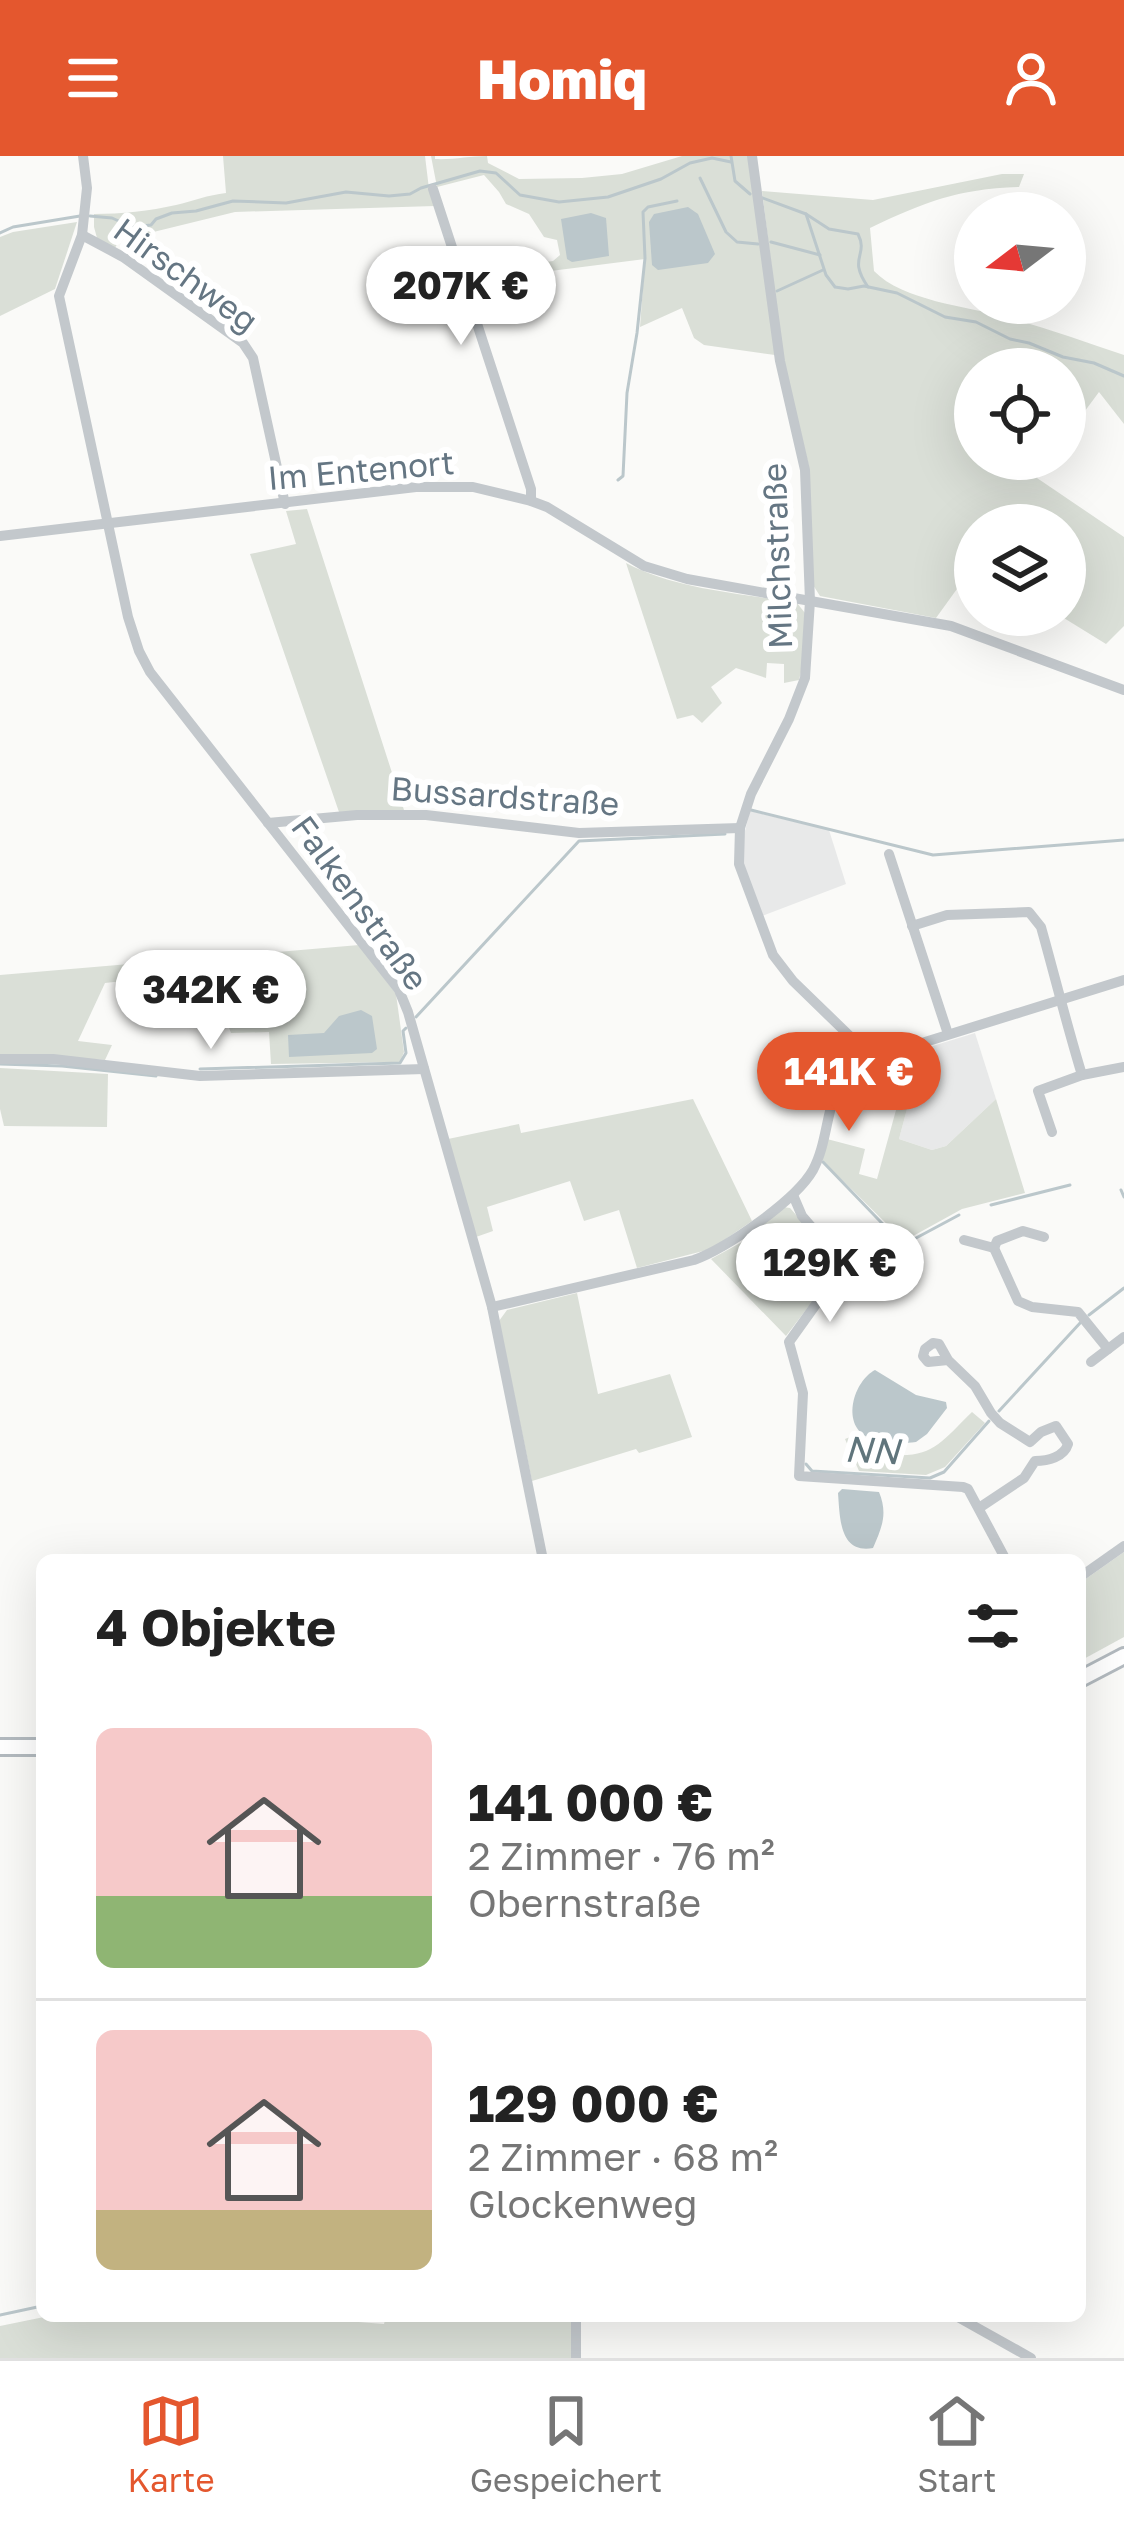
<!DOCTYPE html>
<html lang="de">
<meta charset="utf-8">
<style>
:root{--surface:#fff;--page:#f2f2f2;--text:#222;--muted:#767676;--line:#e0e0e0;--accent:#e4572e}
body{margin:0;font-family:"Golos Text",sans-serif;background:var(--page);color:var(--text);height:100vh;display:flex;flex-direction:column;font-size:45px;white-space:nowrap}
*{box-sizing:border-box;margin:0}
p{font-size:39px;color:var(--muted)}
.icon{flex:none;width:66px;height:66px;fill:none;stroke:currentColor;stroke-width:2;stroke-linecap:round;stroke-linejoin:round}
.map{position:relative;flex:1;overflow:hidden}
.panel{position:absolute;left:36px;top:1398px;width:1050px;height:768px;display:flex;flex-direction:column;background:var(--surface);border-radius:18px;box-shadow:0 12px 48px #0002}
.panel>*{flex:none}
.needle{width:78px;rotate:254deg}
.controls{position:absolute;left:954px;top:36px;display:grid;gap:24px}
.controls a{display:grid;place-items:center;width:132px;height:132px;border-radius:50%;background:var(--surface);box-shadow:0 12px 48px #0002;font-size:60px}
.price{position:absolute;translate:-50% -102px;padding:0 27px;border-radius:42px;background:#fff;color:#222;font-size:39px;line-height:78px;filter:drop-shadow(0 3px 6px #0008)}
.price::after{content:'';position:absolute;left:50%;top:72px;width:36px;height:27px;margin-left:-18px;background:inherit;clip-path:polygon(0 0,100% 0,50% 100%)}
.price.active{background:var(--accent);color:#fff}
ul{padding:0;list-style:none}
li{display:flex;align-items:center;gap:36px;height:300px;padding:0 60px}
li+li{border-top:3px solid var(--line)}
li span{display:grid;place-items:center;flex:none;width:336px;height:240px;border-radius:18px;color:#555}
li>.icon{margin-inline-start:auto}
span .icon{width:144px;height:144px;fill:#fffc;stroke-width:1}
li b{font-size:51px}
h2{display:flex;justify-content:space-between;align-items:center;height:144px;padding:0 60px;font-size:51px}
header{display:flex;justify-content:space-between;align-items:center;height:156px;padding:0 60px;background:var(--accent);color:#fff;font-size:54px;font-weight:800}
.dock{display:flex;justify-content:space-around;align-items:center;height:168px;border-top:3px solid var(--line);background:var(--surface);font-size:33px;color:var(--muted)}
.dock a{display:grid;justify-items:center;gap:6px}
.dock .active{color:var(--accent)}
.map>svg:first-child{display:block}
</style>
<header><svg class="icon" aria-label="menu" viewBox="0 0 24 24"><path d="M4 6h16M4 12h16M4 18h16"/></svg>Homiq<svg class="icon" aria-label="person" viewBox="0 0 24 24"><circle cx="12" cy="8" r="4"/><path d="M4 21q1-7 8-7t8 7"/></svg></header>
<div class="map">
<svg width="1124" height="2202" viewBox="0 0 1124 2202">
<rect width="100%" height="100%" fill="#fafaf8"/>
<g fill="#e8e9e9">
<polygon points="750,655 829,674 846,728 762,760 743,708 744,679"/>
<polygon points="975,877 996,943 946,990 932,994 899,983 923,893"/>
</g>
<g fill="#dadfd7">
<path d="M223,0H425L429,33L435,50L235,56L133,81L131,75L125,73L115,92L97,82L94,71V58C121,58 150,55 176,49C193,45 208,39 226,37Z"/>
<path d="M431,0H435V3C453,4 469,0 487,0L488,7L519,23L582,22L622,18L682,0H748L775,199L704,189L694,182L682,152L640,171L645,103L535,117L534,108L553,105L560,99L557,84L544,81L529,58L506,48L499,36L484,19L437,31Z"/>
<path d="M1002,18H1024L1019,31C957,33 925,46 870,72L874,115C903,145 966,150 1006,161C1046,172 1085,186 1124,199V268L1099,236L1065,282V213H975V303H1050L1037,322L1124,381V470L1106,488L1059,459H1065V369H975V408L936,462L820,440L813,429L809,311L783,203L762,35L873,44Z"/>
<polygon points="77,66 55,133 0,160 0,81 13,76"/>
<polygon points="307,353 404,654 339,656 250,398 296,388 286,355"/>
<path d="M626,407C678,434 740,437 797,447L805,457L803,508L799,524L784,527V508L767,507L766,522L736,512L711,531L722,547L702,567L693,559L677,563Z"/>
<polygon points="359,789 396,838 404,896 400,906 271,908 269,876 231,877 226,864 210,853 231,816 208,811 208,802"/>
<polygon points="153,806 132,824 105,827 78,885 112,889 105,904 0,898 0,819"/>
<polygon points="923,893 899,983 932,994 946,990 996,943 1025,1037 962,1053 904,1085 821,1003 827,983 865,993 859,1018 877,1023 912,896"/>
<polygon points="0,912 108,918 107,971 4,970 0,953"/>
<polygon points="693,943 752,1065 711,1093 637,1112 619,1054 584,1065 570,1025 487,1051 493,1075 476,1081 448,983 519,968 521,977"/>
<polygon points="783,1051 790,1052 833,1101 835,1110 831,1121 786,1180 711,1103 742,1086"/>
<polygon points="577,1137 598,1238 670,1218 692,1281 639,1297 636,1293 532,1325 499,1165 507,1154"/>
<path d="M972,1256L985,1267L945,1311L926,1319L859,1315L845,1283L850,1281C859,1293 868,1296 883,1298C932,1304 939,1288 972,1256Z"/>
<polygon points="1124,1396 1124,1481 1080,1505 1080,1427"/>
<polygon points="49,2160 345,2160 346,2165 384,2168 386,2160 573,2160 573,2202 0,2202 0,2170"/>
</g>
<g fill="#bbc7cb">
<polygon points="688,51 698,58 715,98 708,107 658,114 652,109 649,66 654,58"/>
<polygon points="591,57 606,62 609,100 572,106 567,103 561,63"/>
<polygon points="361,854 372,860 377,893 372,897 289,901 288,879 324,877 339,860"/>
<path d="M875,1214L916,1239L946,1246L947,1252L927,1278L916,1286C901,1288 880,1288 867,1281C841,1267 854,1225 875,1214Z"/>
<path d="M842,1333L879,1336C888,1358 882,1371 873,1392C839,1398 840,1361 838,1337Z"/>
</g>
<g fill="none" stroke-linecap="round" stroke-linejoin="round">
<g stroke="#bbc7cb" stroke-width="3">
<polyline points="731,0 735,25 750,38"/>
<polyline points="700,22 726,76 737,86 758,88"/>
<path d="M760,41L806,58L829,73L858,78C869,100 847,101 868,131"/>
<polyline points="806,58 826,119 835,131 848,133 864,130 897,137 945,161 976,166 1010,183 1029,187 1063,201 1094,207 1124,220"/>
<polyline points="90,60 112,62 132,71 151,69 156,63 172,57 196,55 233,45 286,47 346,36 389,40 410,38 421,32 480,15 496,17 520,39 559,46 608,41 661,23 690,7 712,2 731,6"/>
<polyline points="0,77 13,71 80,60"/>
<polyline points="771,86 820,99"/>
<polyline points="777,135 823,114"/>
<polyline points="618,324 623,320 627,237 637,177 645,102 643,56 648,51 677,45"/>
<polyline points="751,654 933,699 1124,684"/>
<polyline points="416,861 579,685 725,678"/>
<polyline points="0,908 62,910 156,920"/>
<polyline points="200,913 400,907 406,897 403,875 406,872"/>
<polyline points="823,1006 903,1089 959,1059"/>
<polyline points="1121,1034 1124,1041"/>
<polyline points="991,1049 1070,1029"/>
<polyline points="1089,1159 1124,1132"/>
<polyline points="999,1255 1081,1166"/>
<polyline points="806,1308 812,1315 930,1322 944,1316 989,1265"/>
<polyline points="0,2159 42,2150"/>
</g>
<defs>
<g id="secondary">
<polyline points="1080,1523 1124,1500"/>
<polyline points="0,1591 42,1591"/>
</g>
</defs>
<use href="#secondary" stroke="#b3babf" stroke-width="20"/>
<g stroke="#c3c8cc" stroke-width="10">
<polyline points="83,0 87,32 82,79 59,140 128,461 139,495 150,516 399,834 408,856 492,1151 543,1404"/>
<polyline points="752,0 780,205 805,314 810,445 805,522 789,563 751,638 740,672 739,708 773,799 793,825 860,890"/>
<polyline points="433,33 531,333 531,345"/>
<polyline points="82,79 123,101 243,187 253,202 285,348"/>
<polyline points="0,380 416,331 473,331 531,345 547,351 644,410 687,423 951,470 1124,534"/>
<polyline points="268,667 357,659 426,659 579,677 740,672"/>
<polyline points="889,698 948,878"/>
<path d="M912,770L947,759L1029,756L1041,771C1055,821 1067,870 1082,919L1038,935L1052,976"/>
<polyline points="860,890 909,891 1124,824"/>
<polyline points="0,903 53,903 200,920 424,913"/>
<polyline points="1082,919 1124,911"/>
<polyline points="793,1039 802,1060 835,1098 839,1110 834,1123 789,1186 803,1237 799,1320 963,1331 968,1333 1006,1404"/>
<polyline points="964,1084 994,1092 997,1085 1023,1075 1044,1081"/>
<polyline points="994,1092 1018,1145 1032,1151 1078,1156 1108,1193"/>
<path d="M492,1151L694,1104C727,1092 796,1044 813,1014C825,992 826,964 834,941C841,923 852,907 860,890"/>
<path d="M948,1204L928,1206L923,1200L925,1193L933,1187L939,1188L948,1204L975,1230L991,1257L1000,1267L1030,1286L1041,1276L1056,1270L1068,1288C1064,1301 1048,1305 1035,1305L1024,1322L979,1352"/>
<polyline points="1091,1206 1124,1181"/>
<polyline points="1080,1421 1124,1390"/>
<polyline points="956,2160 1031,2202"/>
<polyline points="576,2202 576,2160"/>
</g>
<use href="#secondary" stroke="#fff" stroke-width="14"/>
</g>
<g text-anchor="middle" stroke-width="12" stroke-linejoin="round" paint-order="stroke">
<g font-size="33" fill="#657683" stroke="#fff">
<text transform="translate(186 119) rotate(36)" y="12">Hirschweg</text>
<text transform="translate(361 314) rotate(-5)" y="12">Im Entenort</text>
<text transform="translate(777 400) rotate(-92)" y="12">Milchstraße</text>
<text transform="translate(505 640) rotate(4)" y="12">Bussardstraße</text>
<text transform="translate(360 747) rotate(54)" y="12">Falkenstraße</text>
</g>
<g font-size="36" font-style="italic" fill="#60757c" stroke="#fff">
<text transform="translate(872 1294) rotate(3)" y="13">NN</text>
</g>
</g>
</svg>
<div class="controls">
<a><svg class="needle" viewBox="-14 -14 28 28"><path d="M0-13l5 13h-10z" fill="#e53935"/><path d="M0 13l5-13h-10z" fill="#767676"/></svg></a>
<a><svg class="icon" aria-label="locate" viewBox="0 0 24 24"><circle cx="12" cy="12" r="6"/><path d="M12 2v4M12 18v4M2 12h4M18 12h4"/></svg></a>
<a><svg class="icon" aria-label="layers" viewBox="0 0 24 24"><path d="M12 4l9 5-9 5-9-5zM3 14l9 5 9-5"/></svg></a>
</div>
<b class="price" style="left:461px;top:192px">207K €</b>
<b class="price" style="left:211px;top:896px">342K €</b>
<b class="price active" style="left:849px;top:978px">141K €</b>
<b class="price" style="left:830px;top:1169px">129K €</b>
<section class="panel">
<h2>4 Objekte<svg class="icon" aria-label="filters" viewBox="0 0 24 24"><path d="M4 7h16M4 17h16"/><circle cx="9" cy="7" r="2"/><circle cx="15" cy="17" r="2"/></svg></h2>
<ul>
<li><span style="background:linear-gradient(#f6c9c9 70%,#8fb573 0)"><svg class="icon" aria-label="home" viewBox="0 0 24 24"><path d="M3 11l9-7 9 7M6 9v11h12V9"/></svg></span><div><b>141 000 €</b><p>2 Zimmer · 76 m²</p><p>Obernstraße</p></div></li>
<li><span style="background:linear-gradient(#f6c9c9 75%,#c2b280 0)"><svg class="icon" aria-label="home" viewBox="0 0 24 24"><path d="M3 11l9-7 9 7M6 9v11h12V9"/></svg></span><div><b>129 000 €</b><p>2 Zimmer · 68 m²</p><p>Glockenweg</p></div></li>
</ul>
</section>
</div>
<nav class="dock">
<a class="active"><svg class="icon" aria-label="map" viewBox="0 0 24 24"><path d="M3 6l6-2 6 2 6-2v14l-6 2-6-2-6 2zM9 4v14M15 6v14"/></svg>Karte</a>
<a><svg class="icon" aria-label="saved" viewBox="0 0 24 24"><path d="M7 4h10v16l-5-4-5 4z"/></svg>Gespeichert</a>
<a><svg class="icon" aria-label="home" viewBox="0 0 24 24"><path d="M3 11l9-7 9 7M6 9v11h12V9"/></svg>Start</a>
</nav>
